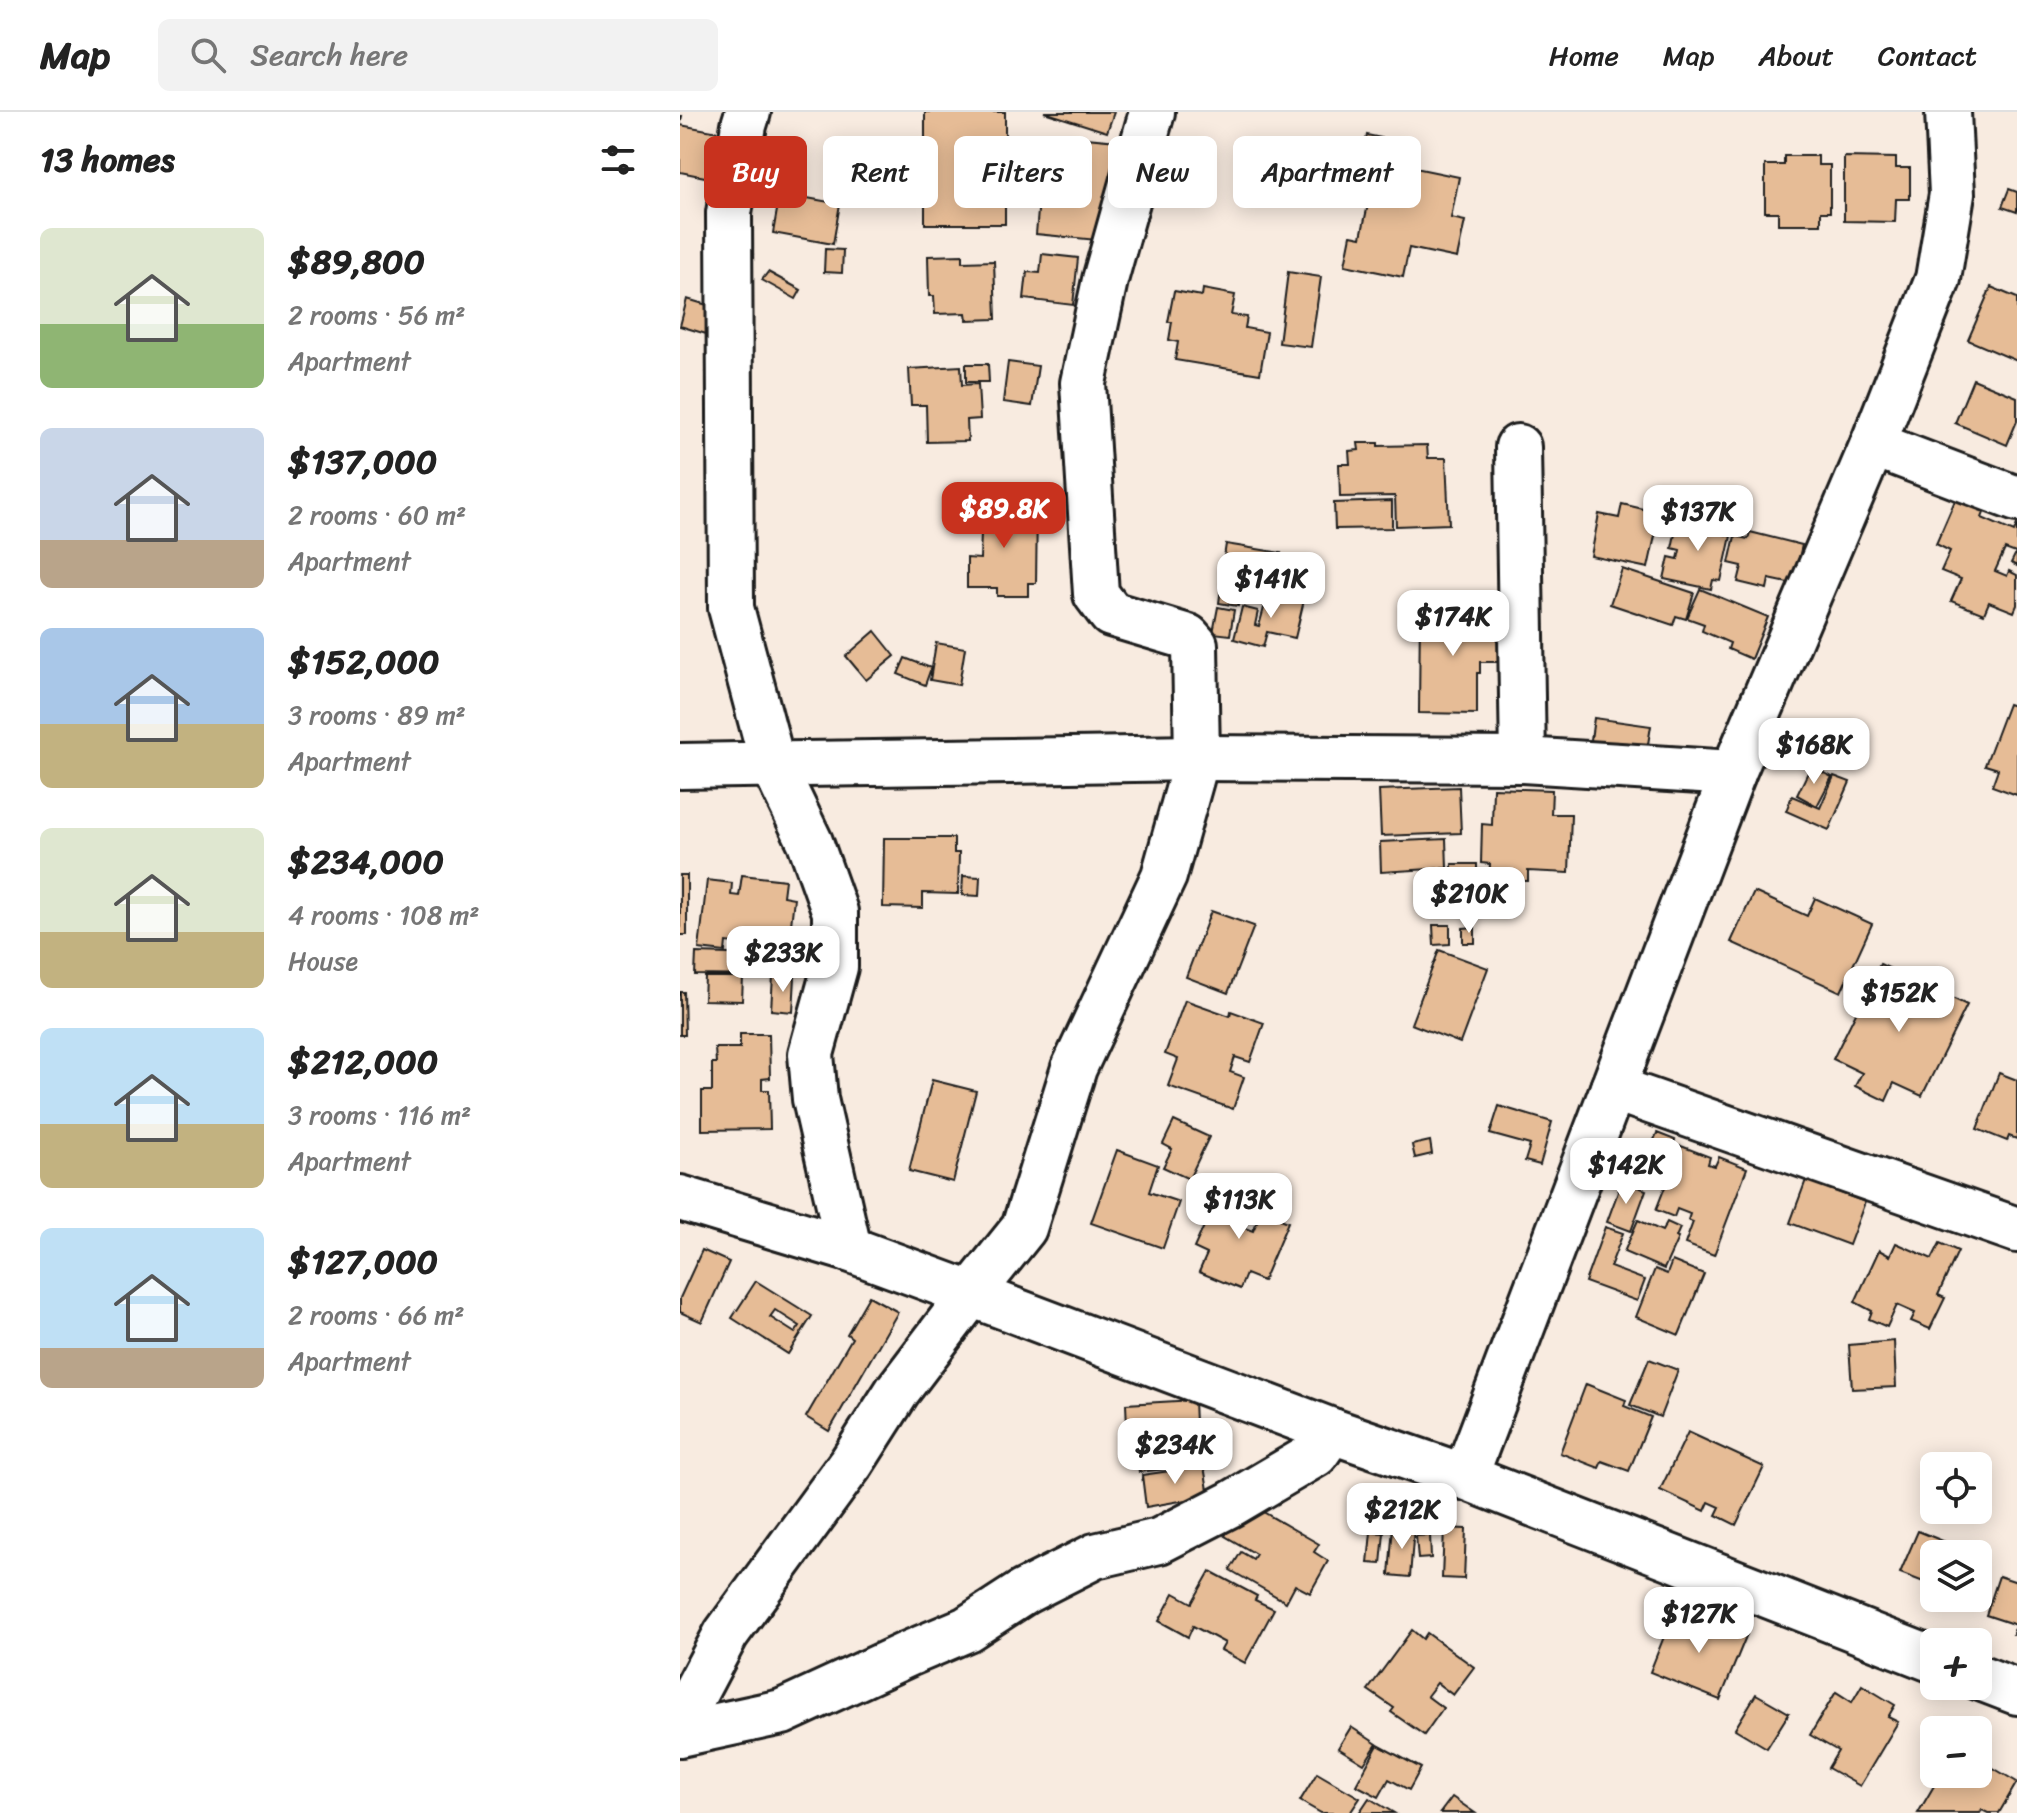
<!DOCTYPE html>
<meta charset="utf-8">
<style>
:root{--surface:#fff;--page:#f2f2f2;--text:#222;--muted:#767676;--line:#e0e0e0;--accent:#c8321e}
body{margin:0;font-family:Sriracha,sans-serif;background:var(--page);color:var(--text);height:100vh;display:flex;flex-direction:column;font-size:30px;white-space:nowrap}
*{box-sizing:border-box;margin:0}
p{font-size:26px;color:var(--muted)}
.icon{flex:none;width:44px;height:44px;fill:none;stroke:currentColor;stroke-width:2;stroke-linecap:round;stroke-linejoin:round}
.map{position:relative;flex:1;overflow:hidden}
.panel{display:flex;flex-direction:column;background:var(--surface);width:680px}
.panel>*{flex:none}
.guide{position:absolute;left:24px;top:24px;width:760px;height:72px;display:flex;gap:16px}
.buttons{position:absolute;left:1240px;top:1340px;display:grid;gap:16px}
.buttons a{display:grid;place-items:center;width:72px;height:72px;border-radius:12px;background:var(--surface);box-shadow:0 4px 20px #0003;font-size:40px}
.price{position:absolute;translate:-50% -68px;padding:0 18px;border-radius:16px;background:#fff;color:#222;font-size:26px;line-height:52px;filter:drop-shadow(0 2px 4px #0008)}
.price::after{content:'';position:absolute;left:50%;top:48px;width:24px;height:18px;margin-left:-12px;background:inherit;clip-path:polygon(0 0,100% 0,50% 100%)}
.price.on{background:var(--accent);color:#fff}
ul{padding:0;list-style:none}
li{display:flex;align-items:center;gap:24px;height:200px;padding:0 40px}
li span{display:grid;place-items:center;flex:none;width:224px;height:160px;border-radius:12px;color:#555}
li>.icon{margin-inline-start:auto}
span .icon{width:96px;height:96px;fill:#fffc;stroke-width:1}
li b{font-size:34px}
h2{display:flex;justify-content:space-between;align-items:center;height:96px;padding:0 40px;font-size:34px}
.tag{padding:0 28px;border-radius:12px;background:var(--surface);box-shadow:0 4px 20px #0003;font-size:28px;line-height:72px}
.tag.on{background:var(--accent);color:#fff}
header{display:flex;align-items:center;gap:48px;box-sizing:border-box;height:112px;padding:0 40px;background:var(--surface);border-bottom:2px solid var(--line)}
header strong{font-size:38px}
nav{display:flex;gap:44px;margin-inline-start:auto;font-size:28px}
.search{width:560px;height:72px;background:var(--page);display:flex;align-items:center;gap:20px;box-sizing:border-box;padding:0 28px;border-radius:12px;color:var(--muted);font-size:30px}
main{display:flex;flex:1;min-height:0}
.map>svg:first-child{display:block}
</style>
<header>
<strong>Map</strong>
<div class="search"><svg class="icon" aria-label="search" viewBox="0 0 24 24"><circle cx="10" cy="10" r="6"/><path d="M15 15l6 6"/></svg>Search here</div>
<nav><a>Home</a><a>Map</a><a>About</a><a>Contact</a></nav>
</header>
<main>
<section class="panel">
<h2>13 homes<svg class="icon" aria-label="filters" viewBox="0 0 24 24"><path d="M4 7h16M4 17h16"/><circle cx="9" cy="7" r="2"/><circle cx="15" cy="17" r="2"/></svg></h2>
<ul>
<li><span style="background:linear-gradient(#dfe7d0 60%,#8fb573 0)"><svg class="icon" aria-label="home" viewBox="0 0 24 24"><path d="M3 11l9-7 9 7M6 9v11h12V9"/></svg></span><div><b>$89,800</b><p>2 rooms · 56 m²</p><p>Apartment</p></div></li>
<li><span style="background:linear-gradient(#c9d6e8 70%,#b9a48a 0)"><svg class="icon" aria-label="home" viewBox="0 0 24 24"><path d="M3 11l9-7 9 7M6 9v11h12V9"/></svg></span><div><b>$137,000</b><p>2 rooms · 60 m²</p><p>Apartment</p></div></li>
<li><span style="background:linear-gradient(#a9c7e8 60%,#c2b280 0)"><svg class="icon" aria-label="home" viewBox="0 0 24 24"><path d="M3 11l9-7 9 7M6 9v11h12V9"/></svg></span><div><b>$152,000</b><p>3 rooms · 89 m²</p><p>Apartment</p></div></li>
<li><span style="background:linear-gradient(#dfe7d0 65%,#c2b280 0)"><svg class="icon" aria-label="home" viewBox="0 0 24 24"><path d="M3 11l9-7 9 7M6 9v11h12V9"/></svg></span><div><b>$234,000</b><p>4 rooms · 108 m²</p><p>House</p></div></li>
<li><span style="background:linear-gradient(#bfe0f5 60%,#c2b280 0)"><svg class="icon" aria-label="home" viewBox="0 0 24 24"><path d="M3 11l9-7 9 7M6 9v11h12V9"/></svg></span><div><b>$212,000</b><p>3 rooms · 116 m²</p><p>Apartment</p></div></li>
<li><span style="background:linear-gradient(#bfe0f5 75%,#b9a48a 0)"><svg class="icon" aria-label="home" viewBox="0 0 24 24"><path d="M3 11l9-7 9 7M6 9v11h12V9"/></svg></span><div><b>$127,000</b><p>2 rooms · 66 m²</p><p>Apartment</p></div></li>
</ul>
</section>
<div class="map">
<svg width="1337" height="1701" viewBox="0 0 1337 1701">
<rect width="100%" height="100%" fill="#f8ebe0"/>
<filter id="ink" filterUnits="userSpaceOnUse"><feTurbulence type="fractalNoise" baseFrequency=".0125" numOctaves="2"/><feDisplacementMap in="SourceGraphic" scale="16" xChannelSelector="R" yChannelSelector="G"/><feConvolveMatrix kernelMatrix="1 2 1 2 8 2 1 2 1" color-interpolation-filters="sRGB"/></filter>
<g filter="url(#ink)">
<g fill="#e6bc96" stroke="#1c1c1c" stroke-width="2" fill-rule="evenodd">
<path d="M245,0H325V112H245ZM291,70H297V85H292Z"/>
<polygon points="364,0 434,0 427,20"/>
<polygon points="0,4 2,4 0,13 44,21 35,67 0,60"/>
<polygon points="375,23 437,29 427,129 356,122 363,41 374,42"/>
<polygon points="687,23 720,30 716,52 779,65 771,106 785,109 777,146 729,136 723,165 665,153 671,123 681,125 690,83 676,81"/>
<polygon points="1104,44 1138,44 1138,53 1150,53 1150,100 1141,100 1141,112 1098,112 1098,100 1085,100 1085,53 1104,53"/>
<polygon points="1164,45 1216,46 1216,56 1230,56 1230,87 1216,87 1215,110 1164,109"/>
<polygon points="1329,77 1337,80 1337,100 1322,95"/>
<polygon points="100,81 160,92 153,132 93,121"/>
<polygon points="145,137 163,138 162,161 144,160"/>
<polygon points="362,142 398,146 393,193 344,187 347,160 360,161"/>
<polygon points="283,143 283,150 314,149 316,207 287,208 286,201 255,202 254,184 249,184 248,144"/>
<polygon points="88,160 121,178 116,187 82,168"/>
<polygon points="608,160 641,165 631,235 599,231"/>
<polygon points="1311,175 1337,186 1337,249 1288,228"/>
<polygon points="523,177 555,183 551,203 567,205 565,216 587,220 580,262 495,248 498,230 489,228 492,210 488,210 494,179 522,184"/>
<polygon points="7,187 44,198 36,225 0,214"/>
<polygon points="328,250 358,254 352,294 323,290"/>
<polygon points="286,252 308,252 309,270 286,270"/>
<polygon points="281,254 282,273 298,272 300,307 287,308 288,329 247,330 246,293 231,293 229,257"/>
<polygon points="1293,267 1337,285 1337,309 1327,333 1275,311"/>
<polygon points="678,331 698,331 698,334 747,333 748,346 766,346 769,412 716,414 715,384 660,385 659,352 670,352 669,339 679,338"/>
<polygon points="1276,386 1305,398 1302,406 1334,420 1337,412 1337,454 1331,451 1336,441 1325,437 1315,459 1327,464 1329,459 1337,463 1337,493 1334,500 1309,490 1304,502 1271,489 1281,467 1261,459 1270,439 1256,432"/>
<polygon points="712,389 712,416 655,417 654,391"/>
<polygon points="942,392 980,401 968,456 911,444 919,402 939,406"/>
<polygon points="287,396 357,396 356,471 348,471 348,484 317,484 317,476 287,476 287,446 300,447 301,421 286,421"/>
<polygon points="999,403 1037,412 1036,420 1051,424 1041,469 1033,468 1031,477 984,467 989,445 998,447 1000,438 992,436"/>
<polygon points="1070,420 1122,433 1113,472 1089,467 1087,477 1058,470 1062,454 1049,451 1055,424 1068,427"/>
<polygon points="546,432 601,441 594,479 540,471"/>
<polygon points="942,457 1014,481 1006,507 996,504 993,513 930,492"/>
<polygon points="541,476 560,479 558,494 539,491"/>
<polygon points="1020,477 1088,505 1071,547 1048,537 1050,531 1022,519 1024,512 1007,506"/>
<polygon points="611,480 625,484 615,526 587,520 583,535 554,527 562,495 578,499 575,513 579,514 587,485 608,490"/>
<polygon points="538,495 554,498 550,523 533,521"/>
<polygon points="740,496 801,497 801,503 812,503 812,523 820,524 819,550 800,550 800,561 797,561 797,602 739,601"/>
<polygon points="195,519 215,544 186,568 166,544"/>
<polygon points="256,531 285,536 279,573 250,568"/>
<polygon points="225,546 251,556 245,573 218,562"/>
<polygon points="1328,592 1337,595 1337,683 1312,674 1318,657 1305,653"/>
<polygon points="914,606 971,614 965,650 909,642"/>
<polygon points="1131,654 1152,665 1137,694 1117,683"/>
<polygon points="1154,664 1170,670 1149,718 1106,699 1112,684 1140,696"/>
<polygon points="779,675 781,721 701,724 699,678"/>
<polygon points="813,676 872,678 871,702 891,702 889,761 848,759 848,769 809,768 810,752 801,751 802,712 812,713"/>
<polygon points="204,726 274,726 274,741 279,741 278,782 243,781 243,796 203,795"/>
<polygon points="766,727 767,756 701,760 700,730"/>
<polygon points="772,752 797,752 797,762 806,762 805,792 798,792 798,803 772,803"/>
<rect x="0" y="763" width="7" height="60"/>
<polygon points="62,763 105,768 103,784 114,786 111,813 115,813 112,838 46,830 45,840 19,837 27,768 52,771 51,783 59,784"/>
<polygon points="283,764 300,765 299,784 282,783"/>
<polygon points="1074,780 1127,804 1135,786 1192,812 1161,880 1051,830"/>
<polygon points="531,799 574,814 548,881 506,865"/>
<polygon points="753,813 770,813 770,832 754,833"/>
<polygon points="795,815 795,831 783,831 783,816"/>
<polygon points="759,838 808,856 780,931 731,912"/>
<polygon points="84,840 109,841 108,863 83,861"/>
<polygon points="16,841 82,843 81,864 15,863"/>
<polygon points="1200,852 1287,893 1242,984 1214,971 1206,989 1175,974 1182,961 1153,947"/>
<polygon points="93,864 115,865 113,900 91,898"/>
<polygon points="25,865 63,865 62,889 24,888"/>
<polygon points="0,880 4,880 5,923 0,923"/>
<polygon points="505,888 550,904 551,899 584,911 570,950 555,945 550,960 564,965 553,997 488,974 498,947 485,942"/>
<polygon points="60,922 89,922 90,966 82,967 82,978 89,978 90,1017 22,1018 22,979 32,979 32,951 36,951 35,936 60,936"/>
<polygon points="1319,961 1337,968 1337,1027 1329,1024 1327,1029 1297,1017"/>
<polygon points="252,968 296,979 273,1070 229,1059"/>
<polygon points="819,994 872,1010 860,1053 845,1049 850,1033 810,1022"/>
<polygon points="494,1009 529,1025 509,1067 483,1055 492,1037 483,1032"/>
<polygon points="977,1021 995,1028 990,1042 971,1035"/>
<polygon points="750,1029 752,1042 735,1046 732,1033"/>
<polygon points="1001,1034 1030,1045 1028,1052 1035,1054 1039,1045 1067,1056 1034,1143 1005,1132 1013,1110 1008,1108 1010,1102 997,1097 994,1105 976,1098"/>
<polygon points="437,1038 478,1053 469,1080 499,1090 483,1136 411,1111"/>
<polygon points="1126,1068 1185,1090 1169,1133 1110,1111"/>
<polygon points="942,1069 966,1078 951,1119 927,1110"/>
<polygon points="540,1079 571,1093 562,1115 573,1119 588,1084 597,1088 591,1103 608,1110 583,1169 566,1162 560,1177 519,1160 527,1142 514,1136"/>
<polygon points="958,1108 982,1119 987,1110 1000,1116 996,1125 998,1126 984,1157 944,1140"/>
<polygon points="925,1115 943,1121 930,1155 965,1168 957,1189 905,1170"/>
<polygon points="1216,1131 1252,1147 1260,1131 1278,1139 1258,1183 1265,1186 1250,1217 1231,1209 1235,1201 1217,1193 1207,1215 1189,1207 1192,1199 1175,1190 1199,1138 1210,1144"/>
<polygon points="22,1138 49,1150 22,1210 0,1200 0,1186"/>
<polygon points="992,1149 1024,1162 999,1223 956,1205 975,1157 987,1162"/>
<path d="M76,1169L132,1204L108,1242L52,1206ZM95,1198L120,1214L115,1221L90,1205Z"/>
<polygon points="189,1184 218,1200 149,1319 126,1305 172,1226 167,1222"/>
<polygon points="1214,1229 1216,1275 1172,1277 1169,1233"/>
<polygon points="969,1247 998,1258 980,1305 950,1293"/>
<polygon points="906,1272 946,1288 944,1294 971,1305 949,1359 922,1349 919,1356 880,1341"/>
<polygon points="514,1288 516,1334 448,1337 446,1292"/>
<polygon points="1008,1320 1084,1355 1056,1413 1036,1403 1040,1395 1029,1390 1025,1399 980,1378"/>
<polygon points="510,1337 511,1354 459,1360 457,1344"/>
<polygon points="524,1354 529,1384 466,1395 462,1363"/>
<polygon points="728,1383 767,1385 765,1414 726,1412"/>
<polygon points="564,1389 639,1432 634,1440 648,1449 630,1481 615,1473 606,1490 550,1458 561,1440 573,1447 576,1442 545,1424"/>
<polygon points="713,1414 734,1415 730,1465 709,1463"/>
<polygon points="764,1416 786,1417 784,1467 762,1466"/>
<polygon points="1238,1419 1295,1442 1254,1442 1254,1474 1220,1461"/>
<polygon points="691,1420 704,1421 701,1452 688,1451"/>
<polygon points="750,1423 751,1446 738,1447 736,1424"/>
<polygon points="530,1459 577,1484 575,1488 594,1497 565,1551 541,1538 545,1531 513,1514 508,1525 479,1509 494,1481 512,1491"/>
<polygon points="1319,1464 1337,1470 1337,1523 1333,1522 1336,1513 1306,1503"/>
<polygon points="993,1502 1038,1520 1043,1507 1069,1517 1040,1588 970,1560"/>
<polygon points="732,1518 743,1527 747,1521 794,1555 773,1583 757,1571 747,1584 763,1596 744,1623 711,1600 714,1596 688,1578"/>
<polygon points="1182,1573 1215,1593 1208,1605 1218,1610 1180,1674 1148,1656 1158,1639 1130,1623 1156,1580 1172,1590"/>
<polygon points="1076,1582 1109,1601 1087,1636 1055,1617"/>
<polygon points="671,1615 697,1632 684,1652 658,1636"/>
<polygon points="698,1633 741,1656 729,1678 709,1667 699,1685 676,1673"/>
<polygon points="1298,1647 1337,1670 1319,1701 1308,1701 1302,1698 1300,1701 1238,1701 1261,1662 1298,1662"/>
<polygon points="637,1661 680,1686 670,1701 641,1701 620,1689"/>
<polygon points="772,1685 795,1701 760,1701"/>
<polygon points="689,1686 714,1701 679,1701"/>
</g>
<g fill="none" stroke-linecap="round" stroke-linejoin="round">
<defs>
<g id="minor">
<polyline points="68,0 64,13 49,101 51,496 93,653 130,730 155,800 155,855 131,942 135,987 169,1137"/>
<polyline points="1193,332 1337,387"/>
<polyline points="838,335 843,648"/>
<polyline points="0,654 517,646 843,648 1053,661"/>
<polyline points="933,976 1337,1118"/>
<polyline points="0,1086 169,1137 291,1182 652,1319 785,1365 1254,1548"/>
<polyline points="785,1365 1053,661 1193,332 1258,167 1272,82 1268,0"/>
<polyline points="1298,1565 1337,1580"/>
<polyline points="0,1609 46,1522 172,1350 218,1278 291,1182 344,1116 394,956 484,764 517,646 515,533 508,525 431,502 416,482 403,271 425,168 472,0"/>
<polyline points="0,1622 102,1600 228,1542 287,1517 344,1480 415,1444 479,1429 551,1392 636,1342 652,1319"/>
</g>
</defs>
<use href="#minor" stroke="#1c1c1c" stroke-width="50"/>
<use href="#minor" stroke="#fff" stroke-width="44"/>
</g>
</g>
</svg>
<div class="buttons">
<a><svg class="icon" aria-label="locate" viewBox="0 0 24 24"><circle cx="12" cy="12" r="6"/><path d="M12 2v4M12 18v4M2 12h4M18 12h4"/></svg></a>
<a><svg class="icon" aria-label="layers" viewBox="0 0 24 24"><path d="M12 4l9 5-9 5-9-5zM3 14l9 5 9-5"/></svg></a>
<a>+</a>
<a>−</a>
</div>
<b class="price on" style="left:324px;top:438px">$89.8K</b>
<b class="price" style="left:1018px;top:441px">$137K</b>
<b class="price" style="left:591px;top:508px">$141K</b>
<b class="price" style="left:773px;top:546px">$174K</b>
<b class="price" style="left:1134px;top:674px">$168K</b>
<b class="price" style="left:789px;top:823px">$210K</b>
<b class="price" style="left:103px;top:882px">$233K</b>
<b class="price" style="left:1219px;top:922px">$152K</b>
<b class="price" style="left:946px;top:1094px">$142K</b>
<b class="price" style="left:559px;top:1129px">$113K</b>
<b class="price" style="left:495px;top:1374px">$234K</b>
<b class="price" style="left:722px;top:1439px">$212K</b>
<b class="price" style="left:1019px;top:1543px">$127K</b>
<div class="guide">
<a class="tag on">Buy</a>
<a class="tag">Rent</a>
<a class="tag">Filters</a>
<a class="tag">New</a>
<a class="tag">Apartment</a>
</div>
</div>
</main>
